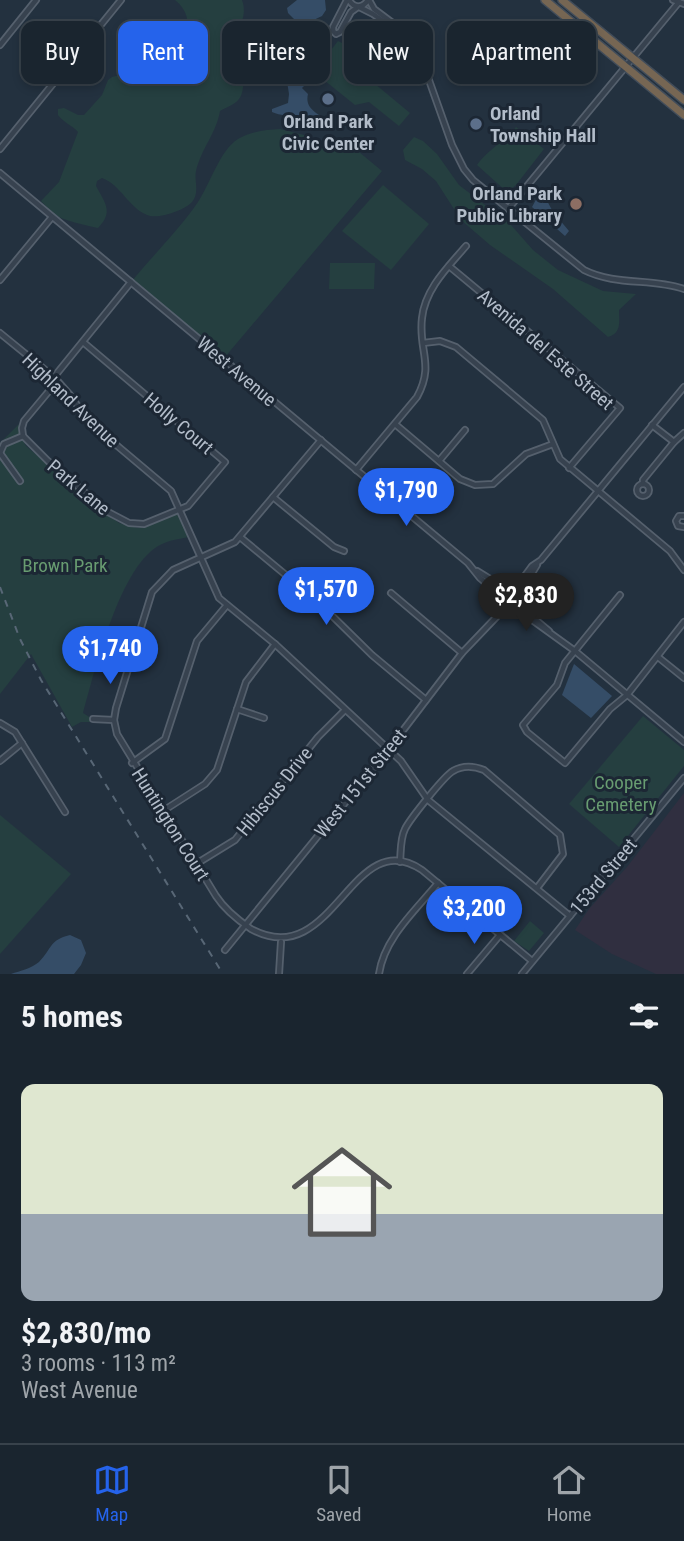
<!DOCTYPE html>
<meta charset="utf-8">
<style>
:root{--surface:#1a252f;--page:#27313b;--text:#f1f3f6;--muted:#9fa5aa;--line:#38424b;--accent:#2563eb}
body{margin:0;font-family:"Roboto Condensed",sans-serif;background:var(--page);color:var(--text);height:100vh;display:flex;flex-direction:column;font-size:26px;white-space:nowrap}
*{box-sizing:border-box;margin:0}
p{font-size:23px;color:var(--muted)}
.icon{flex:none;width:38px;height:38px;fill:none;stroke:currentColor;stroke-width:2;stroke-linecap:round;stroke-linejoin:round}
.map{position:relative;height:974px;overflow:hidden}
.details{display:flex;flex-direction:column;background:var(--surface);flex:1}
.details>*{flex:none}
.guide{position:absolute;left:21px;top:21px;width:642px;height:63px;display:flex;gap:14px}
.price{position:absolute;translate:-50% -60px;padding:0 16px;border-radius:24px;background:var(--accent);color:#fff;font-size:23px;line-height:46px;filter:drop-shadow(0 2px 4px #0008)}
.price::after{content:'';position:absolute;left:50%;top:42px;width:21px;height:16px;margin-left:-10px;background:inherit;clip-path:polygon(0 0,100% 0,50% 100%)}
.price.current{background:#222;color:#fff}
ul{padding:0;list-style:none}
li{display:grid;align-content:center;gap:14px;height:371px;padding:0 21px}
li span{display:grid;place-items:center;height:217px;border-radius:14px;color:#555}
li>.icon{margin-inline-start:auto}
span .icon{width:126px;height:126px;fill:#fffc;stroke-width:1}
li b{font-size:30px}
h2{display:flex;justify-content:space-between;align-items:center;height:84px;padding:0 21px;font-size:30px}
.chip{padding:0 24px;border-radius:14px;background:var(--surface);box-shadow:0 4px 10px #0003,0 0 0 2px var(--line);font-size:24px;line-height:63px}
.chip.current{background:var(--accent);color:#fff}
.menu{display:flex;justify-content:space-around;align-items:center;height:98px;border-top:2px solid var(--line);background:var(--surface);font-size:19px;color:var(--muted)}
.menu a{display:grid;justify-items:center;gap:4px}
.menu .current{color:var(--accent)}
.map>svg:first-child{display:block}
</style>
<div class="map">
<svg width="684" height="974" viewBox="0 0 684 974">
<rect width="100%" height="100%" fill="#23313f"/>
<polygon fill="#302f40" points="684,793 684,974 656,974 612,954 575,930 589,909 627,867"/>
<g fill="#253f40">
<path d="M175,0H242C249,19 234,32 236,49C238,62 249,86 239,99C236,104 225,108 220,111C216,134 202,147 196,171C194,181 200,193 192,202C185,210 158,220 147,215C128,207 121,185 102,178L97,181L96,186C105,203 114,212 98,228C91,227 64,220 59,217C52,213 46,206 41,201L59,182L78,132C72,125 64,123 58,115V109L64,108L78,115H84L102,95L108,80L112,77L128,73L142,50C152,47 166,46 175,41C194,31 189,11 175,0Z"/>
<polygon points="347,40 363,53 357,63 357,69 410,113 399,126 369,102 355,105 314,72 338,41 344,44"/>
<path d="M516,127L544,149L516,185L507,192L477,165C488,149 504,142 516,127Z"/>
<path d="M280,129L304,135L324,145L353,147L382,171L225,357L132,281C153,255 179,230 198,202C210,184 220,150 238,139C251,131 266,130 280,129Z"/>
<path d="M414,137L423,141L437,154L459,185L511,225L533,250L558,270L603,291L636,294L619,310C619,322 622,333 608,337L553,289L490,245L461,220L436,181L422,169L405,160L403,150Z"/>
<polygon points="383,185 429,224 391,270 342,231"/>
<polygon points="330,263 375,263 374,289 329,289"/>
<path d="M20,423L19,434L26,446L100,509L119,523L138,528L177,514L181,517L188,537C180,539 170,540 162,544C120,563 95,671 83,713L91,718L90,722H81L72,727L31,654L0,694V443Z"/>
<polygon points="643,716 684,750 684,766 619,847 569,804"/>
<polygon points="0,815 71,874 0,954"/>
<polygon points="530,921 544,933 529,951 514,941"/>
</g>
<g fill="#354d67">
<path d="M297,0H325L326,10L322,16C292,29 295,38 292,68L288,72L290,75L295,74L304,86L302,88L308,94C305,107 314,111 323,118L321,126L313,128C307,125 303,120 297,118C288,115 281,116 272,112V109L288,103L289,94L285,69L288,63L289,33L297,22L288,13L287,8Z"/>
<polygon points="544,195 553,212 569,231 565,236 532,207 538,196"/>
<polygon points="574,664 612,696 591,718 562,695"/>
<path d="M70,935L81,940L86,953L81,965L74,974H11C20,971 32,968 39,962C52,949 49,940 70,935Z"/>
</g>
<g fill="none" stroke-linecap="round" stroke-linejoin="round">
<defs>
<g id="minor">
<polyline points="347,0 333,27 333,31 336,34 340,32 351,12 358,7"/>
<path d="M349,0C354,9 363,8 368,0"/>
<path d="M369,0L374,9L402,30L403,35L424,66L452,145L464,169L473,180L584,270C616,286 651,278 684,289"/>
<polyline points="673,0 684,4"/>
<polyline points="359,7 373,14 403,35"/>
<polyline points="0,45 36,0"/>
<polyline points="0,149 121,0"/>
<polyline points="0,173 468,563 480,578 500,595"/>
<polyline points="508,209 679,2"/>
<polyline points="449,266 620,408 569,468"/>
<polyline points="0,280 52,217"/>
<polyline points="0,333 54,377 70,395 89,422 171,491 219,598 275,644 401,761 428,800 570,916"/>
<polyline points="423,343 440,341 456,347 543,420 560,459 670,551 684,570"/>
<polyline points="395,424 460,479 475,485 493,484 526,454 553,444"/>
<polyline points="652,425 674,442 684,433"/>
<polyline points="23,436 48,461 108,512 129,523 144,524 188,506 225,462 83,342"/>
<polyline points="23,436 22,428 24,421 54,385 54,377 131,282"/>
<path d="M321,440L235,542L173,570L152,592L116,708L114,720L117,734L216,896C225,910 238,920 251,929C334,974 351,822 422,870L532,961"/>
<polyline points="0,453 20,481"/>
<polyline points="0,453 4,444 23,436"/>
<polyline points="439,461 465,430"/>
<path d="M356,470L417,397C435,364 418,351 422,318C425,289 448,267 466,246"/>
<polyline points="643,484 643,480 674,442"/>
<circle cx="643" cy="490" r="6"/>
<polyline points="273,497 334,547 344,551"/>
<polyline points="684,516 679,516 676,521 678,526 684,527"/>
<polyline points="240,537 316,600 372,655 426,700"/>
<polyline points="477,571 506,589"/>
<polyline points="511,589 518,585 532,566 541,560 684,387"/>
<circle cx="509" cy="599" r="10"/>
<polyline points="391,593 462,653"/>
<polyline points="620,595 565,663 557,685 523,725 527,732 565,763 610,709 627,695 684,622"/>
<polyline points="518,596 537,565"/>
<polyline points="518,602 524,610 549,631"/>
<polyline points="511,608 521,612 575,651 684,742"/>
<polyline points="658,657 684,678"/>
<polyline points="237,709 264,718"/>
<polyline points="93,719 114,720"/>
<polyline points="0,723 15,732 65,812"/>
<polyline points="0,761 22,743"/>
<polyline points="132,763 165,739 197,641 227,605"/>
<polyline points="163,811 205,784 217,770 246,682 275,644"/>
<path d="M400,862C401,851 400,839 405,829C410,819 444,776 453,771C463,765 474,766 484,770L560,835L563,854L537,888"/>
<polyline points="196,864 235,840 318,737 345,710"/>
<polyline points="225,950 388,750 462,653 505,608"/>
<polyline points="279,974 281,942"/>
<path d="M379,974C384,938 416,910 438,883"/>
<polyline points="467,974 500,935"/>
<polyline points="522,974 684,778"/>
</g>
<g id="highway">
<polyline points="545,0 684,115"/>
<polyline points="562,0 684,100"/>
</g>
</defs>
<use href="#minor" stroke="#55606d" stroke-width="8"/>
<use href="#highway" stroke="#424d5a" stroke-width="10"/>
<use href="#minor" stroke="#37424f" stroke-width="4.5"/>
<use href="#highway" stroke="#766653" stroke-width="7"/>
<polyline stroke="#586776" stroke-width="2" stroke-dasharray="7 7" stroke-linecap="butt" points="0,587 20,639 41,680 223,974"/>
</g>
<g fill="#5c6f8a" stroke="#1c2734" stroke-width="2.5">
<circle cx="328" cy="99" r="7"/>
<circle cx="476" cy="124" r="7"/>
</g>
<circle fill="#8d6e63" stroke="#1c2734" stroke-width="2.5" cx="576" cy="204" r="7"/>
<g text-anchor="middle" stroke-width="6" stroke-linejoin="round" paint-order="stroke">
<g font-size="19" font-weight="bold" fill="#b3bdca" stroke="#1c2734" text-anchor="start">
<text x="490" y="120">Orland<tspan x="490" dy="22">Township Hall</tspan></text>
<text x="328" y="128" text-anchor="middle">Orland Park<tspan x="328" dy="22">Civic Center</tspan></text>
<text x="562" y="200" text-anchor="end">Orland Park<tspan x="562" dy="22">Public Library</tspan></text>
</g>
<g font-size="19" fill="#b3bdca" stroke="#1c2734">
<text transform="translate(546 349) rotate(41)" y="7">Avenida del Este Street</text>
<text transform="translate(237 371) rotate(40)" y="7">West Avenue</text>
<text transform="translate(71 400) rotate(44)" y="7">Highland Avenue</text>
<text transform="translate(179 423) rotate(40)" y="7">Holly Court</text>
<text transform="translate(79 487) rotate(40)" y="7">Park Lane</text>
<text transform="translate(360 783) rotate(-51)" y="7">West 151st Street</text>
<text transform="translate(274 791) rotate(-51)" y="7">Hibiscus Drive</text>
<text transform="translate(171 824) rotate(58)" y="7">Huntington Court</text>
<text transform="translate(603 876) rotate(-50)" y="7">153rd Street</text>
</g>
<g font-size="19" fill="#689c71" stroke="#1c2734">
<text x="65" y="572">Brown Park</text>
<text x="621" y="789">Cooper<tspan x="621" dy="22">Cemetery</tspan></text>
</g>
</g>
</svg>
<b class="price" style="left:406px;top:528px">$1,790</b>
<b class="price" style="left:326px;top:627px">$1,570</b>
<b class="price current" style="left:526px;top:633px">$2,830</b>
<b class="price" style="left:110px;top:686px">$1,740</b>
<b class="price" style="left:474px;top:946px">$3,200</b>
<div class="guide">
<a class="chip">Buy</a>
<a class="chip current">Rent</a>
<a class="chip">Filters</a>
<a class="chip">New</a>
<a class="chip">Apartment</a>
</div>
</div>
<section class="details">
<h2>5 homes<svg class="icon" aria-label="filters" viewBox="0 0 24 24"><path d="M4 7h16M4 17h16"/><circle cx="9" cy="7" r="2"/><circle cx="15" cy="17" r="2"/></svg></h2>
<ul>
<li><span style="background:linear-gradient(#dfe7d0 60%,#9aa5b1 0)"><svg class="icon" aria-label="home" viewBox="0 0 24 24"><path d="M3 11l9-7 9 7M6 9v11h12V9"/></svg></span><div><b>$2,830/mo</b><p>3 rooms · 113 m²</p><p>West Avenue</p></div></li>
</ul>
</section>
<nav class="menu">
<a class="current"><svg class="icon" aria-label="map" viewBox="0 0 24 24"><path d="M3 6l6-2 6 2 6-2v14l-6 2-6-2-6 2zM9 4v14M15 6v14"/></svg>Map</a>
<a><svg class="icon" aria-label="saved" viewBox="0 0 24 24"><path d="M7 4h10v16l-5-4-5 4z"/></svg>Saved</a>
<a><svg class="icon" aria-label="home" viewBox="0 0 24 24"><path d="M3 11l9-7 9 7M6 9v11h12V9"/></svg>Home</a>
</nav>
